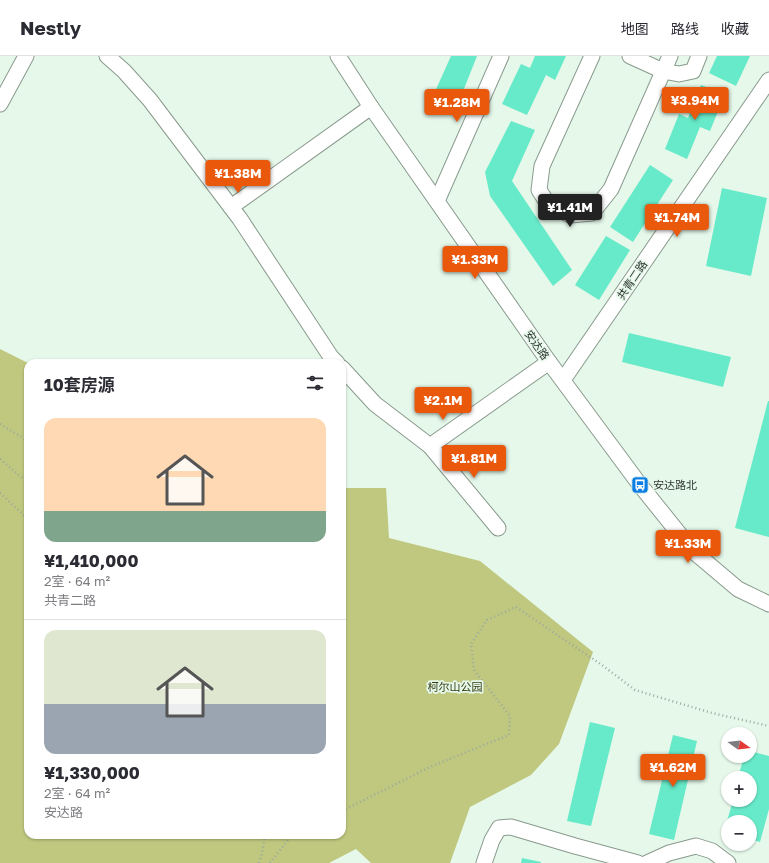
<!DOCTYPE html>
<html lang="zh">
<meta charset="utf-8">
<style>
:root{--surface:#fff;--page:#f2f2f3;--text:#2b2b33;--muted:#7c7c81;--line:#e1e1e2;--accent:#ea580c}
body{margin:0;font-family:"Golos Text","Noto Sans SC",sans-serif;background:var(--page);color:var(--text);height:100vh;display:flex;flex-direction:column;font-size:15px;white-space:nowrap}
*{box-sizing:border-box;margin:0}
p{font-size:13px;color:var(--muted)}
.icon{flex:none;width:22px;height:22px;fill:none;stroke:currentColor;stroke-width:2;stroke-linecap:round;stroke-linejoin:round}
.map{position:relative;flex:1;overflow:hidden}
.sheet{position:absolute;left:24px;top:303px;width:322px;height:480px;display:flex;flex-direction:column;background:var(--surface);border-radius:12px;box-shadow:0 1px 3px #0004}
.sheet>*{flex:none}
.needle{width:26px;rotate:104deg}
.tools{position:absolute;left:721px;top:671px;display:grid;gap:8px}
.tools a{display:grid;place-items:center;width:36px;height:36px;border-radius:50%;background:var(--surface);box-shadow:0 1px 3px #0004;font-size:20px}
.price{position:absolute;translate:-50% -34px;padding:0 9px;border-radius:4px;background:var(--accent);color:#fff;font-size:13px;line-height:26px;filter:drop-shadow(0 1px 2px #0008)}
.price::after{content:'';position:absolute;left:50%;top:24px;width:12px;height:9px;margin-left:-6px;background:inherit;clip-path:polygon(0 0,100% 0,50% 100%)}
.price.current{background:#222;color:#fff}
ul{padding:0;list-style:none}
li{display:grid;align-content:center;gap:8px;height:212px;padding:0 20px}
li+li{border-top:1px solid var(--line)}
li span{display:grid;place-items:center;height:124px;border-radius:12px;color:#555}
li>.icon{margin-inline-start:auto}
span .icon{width:72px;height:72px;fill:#fffc;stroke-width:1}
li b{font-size:17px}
h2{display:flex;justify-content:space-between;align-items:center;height:48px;padding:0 20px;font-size:17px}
header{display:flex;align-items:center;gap:24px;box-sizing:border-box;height:56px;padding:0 20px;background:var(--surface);border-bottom:1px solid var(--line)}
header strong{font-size:19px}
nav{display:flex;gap:22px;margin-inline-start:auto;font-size:14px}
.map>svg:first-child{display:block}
</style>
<header>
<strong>Nestly</strong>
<nav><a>地图</a><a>路线</a><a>收藏</a></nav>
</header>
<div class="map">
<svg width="769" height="807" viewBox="0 0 769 807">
<rect width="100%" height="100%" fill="#e5f8ea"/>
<polygon fill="#bfc87e" points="0,293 28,307 28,779 342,779 342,432 386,432 389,482 480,505 593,596 559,688 531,719 470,751 450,807 371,807 356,793 329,807 0,807"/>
<g fill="#67eac9">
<polygon points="451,0 477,0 458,48 433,40"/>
<polygon points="535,0 566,0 555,24 546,19 527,59 502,48 521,8 530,12"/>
<polygon points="717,0 750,0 736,30 709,17"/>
<polygon points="701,29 725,38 710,75 700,71 687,103 665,93 679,58 688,62"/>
<polygon points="511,65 535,74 512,125 572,214 553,230 490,140 485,116"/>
<polygon points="650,109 673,124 633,186 610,171"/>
<polygon points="722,132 767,142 751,220 706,210"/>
<polygon points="606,180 630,194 599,244 575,229"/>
<polygon points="629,277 731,301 723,331 622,306"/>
<polygon points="768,345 769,345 769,481 735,472"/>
<polygon points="590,666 615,672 591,770 567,765"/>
<polygon points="673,679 697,685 674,784 649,778"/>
<polygon points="750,695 769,700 769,753 760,786 750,783 750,766 728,766 728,778 724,776 733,744 750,744 750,722 738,722 744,700 750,700"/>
<polygon points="522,802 541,806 541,807 521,807"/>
</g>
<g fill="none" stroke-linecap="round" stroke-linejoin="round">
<defs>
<g id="minor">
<polyline points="107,0 124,15 150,44 240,163 331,301 337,307"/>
<polyline points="338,0 371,51 549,306 640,429 693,495 738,533 769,548"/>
<polyline points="592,0 542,110 539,134 548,148 570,159 592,157 611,133 670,0"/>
<polyline points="630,0 663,15 679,18 693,15 699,0"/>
<polyline points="0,48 26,0"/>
<polyline points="437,145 501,0"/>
<polyline points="231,151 371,51"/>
<polyline points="342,312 375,348 430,390 549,306"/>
<polyline points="563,324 769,24"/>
<polyline points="430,390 498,472"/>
<polyline points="484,807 492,784 499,772 511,771 575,790 638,807"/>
<polyline points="647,807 669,797 696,790 712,795 728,807"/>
</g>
</defs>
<use href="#minor" stroke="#899a8d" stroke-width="17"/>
<g stroke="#9ba99f" stroke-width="2.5" stroke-dasharray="1 3" stroke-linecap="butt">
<polyline points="0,368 28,385"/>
<polyline points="0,403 28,427"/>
<polyline points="0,437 28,463"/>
<polyline points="342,755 432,710 509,679 510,660 474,614 471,588 487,564 516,551 602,609 635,634 712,657 769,670"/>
<polyline points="259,807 262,797 265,779"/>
<polyline points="270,807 291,780 293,779"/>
</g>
<use href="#minor" stroke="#fff" stroke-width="15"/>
</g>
<defs>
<symbol id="bus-square" viewBox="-11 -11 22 22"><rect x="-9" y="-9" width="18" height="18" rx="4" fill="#0b7de4" stroke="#e5f8ea"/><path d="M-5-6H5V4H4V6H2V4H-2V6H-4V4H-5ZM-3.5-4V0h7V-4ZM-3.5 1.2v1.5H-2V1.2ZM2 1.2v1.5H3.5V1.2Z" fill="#fff"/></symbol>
</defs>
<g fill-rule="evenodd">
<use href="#bus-square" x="630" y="419" width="20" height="20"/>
</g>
<g text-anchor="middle" stroke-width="3.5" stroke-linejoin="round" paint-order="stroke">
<g font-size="11" fill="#313833" stroke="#e5f8ea">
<text transform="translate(632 224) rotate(-56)" y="4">共青二路</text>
<text transform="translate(537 289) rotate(55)" y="4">安达路</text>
</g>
<g font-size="11" fill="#313833" stroke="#e5f8ea" text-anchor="start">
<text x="653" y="433">安达路北</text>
</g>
<g font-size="11" fill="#373a10" stroke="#e5f8ea">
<text x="455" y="635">柯尔山公园</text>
</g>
</g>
</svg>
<div class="tools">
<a><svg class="needle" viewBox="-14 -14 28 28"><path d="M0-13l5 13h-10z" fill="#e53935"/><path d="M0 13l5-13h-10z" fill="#7c7c81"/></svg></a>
<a>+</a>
<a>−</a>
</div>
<b class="price" style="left:695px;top:65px">¥3.94M</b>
<b class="price" style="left:457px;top:67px">¥1.28M</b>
<b class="price" style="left:238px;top:138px">¥1.38M</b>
<b class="price current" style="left:570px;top:172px">¥1.41M</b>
<b class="price" style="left:677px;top:182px">¥1.74M</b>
<b class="price" style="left:475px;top:224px">¥1.33M</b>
<b class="price" style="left:443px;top:365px">¥2.1M</b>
<b class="price" style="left:474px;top:423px">¥1.81M</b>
<b class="price" style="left:688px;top:508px">¥1.33M</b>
<b class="price" style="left:673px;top:732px">¥1.62M</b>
<section class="sheet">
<h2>10套房源<svg class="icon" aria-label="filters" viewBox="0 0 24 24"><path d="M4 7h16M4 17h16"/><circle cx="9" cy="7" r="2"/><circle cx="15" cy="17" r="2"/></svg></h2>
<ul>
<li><span style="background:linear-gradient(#ffd9b3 75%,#7fa58c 0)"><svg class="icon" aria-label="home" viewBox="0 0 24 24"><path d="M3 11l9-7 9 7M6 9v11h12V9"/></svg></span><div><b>¥1,410,000</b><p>2室 · 64 m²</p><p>共青二路</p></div></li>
<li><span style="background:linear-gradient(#dfe7d0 60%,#9aa5b1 0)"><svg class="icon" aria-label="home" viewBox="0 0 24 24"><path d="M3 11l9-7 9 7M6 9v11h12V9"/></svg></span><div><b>¥1,330,000</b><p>2室 · 64 m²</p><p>安达路</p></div></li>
</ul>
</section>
</div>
